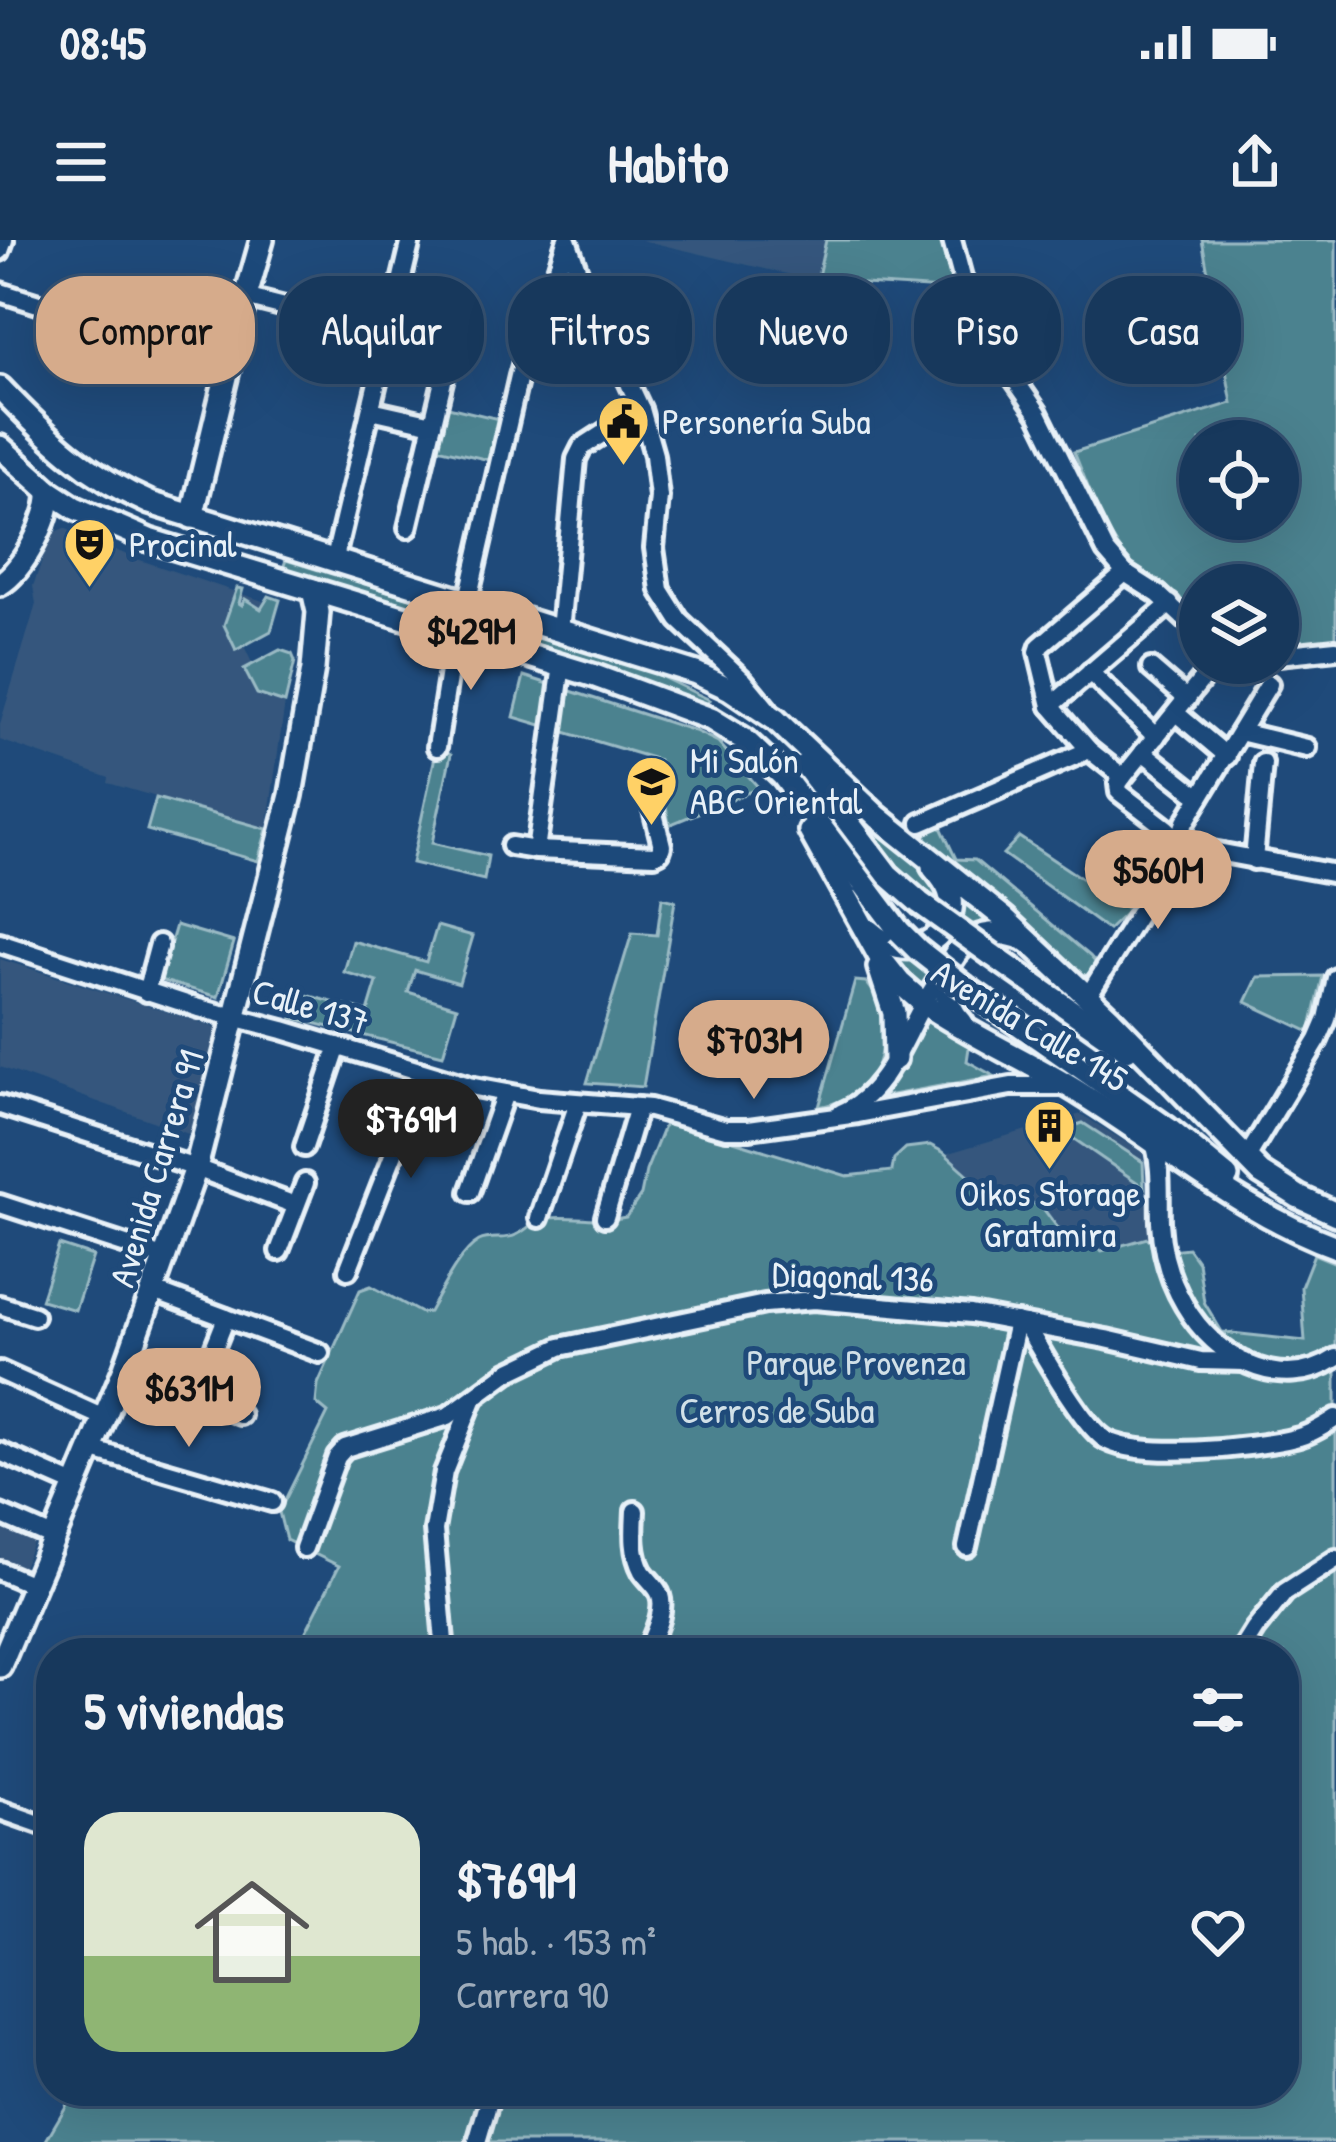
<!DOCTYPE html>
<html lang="es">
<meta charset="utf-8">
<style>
:root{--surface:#17385c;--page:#244365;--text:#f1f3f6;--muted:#9eacbb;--line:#365272;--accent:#d6ab8b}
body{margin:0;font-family:"Patrick Hand",sans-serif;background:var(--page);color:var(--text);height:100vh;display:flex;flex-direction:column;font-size:45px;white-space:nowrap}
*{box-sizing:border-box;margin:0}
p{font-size:39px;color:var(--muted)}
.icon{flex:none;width:66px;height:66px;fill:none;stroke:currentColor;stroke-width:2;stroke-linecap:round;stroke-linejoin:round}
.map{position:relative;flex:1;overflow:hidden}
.side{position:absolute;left:36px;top:1398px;width:1263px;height:468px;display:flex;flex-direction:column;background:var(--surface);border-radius:48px;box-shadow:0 12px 48px #0002,0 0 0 3px var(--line)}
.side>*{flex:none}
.hud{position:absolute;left:36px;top:36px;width:1266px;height:108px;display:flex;gap:24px}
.tools{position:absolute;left:1179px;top:180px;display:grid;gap:24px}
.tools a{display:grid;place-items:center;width:120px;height:120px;border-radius:50%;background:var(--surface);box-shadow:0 12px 48px #0002,0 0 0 3px var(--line);font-size:60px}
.price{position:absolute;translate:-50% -102px;padding:0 27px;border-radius:42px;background:var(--accent);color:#111;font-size:39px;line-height:78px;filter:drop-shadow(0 3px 6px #0008)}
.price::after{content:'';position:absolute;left:50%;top:72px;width:36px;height:27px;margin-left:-18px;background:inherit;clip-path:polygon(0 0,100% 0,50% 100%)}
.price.on{background:#222;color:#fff}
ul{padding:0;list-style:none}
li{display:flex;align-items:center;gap:36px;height:300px;padding:0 48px}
li span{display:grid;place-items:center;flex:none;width:336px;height:240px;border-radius:36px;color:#555}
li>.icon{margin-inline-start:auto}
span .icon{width:144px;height:144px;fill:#fffc;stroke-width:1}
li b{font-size:51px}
h2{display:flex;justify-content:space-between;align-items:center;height:144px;padding:0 48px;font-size:51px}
.pill{padding:0 42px;border-radius:48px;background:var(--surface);box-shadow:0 12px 48px #0002,0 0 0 3px var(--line);font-size:42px;line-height:108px}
.pill.on{background:var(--accent);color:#111}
.status{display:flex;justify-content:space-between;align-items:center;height:84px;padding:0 60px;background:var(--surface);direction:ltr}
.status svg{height:33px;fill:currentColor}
header{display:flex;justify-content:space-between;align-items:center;height:156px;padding:0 48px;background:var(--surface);font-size:54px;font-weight:700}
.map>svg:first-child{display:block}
</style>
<div class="status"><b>08:45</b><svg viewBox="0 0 49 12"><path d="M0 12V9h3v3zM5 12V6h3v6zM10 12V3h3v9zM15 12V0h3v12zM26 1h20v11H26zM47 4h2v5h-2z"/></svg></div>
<header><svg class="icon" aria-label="menu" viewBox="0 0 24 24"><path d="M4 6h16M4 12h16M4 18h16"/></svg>Habito<svg class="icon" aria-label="share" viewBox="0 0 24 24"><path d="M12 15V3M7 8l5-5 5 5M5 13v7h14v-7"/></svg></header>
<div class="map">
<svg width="1336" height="1902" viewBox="0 0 1336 1902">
<rect width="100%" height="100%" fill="#1f4a7a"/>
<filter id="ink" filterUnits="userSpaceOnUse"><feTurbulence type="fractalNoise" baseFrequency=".00833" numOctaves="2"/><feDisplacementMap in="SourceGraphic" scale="24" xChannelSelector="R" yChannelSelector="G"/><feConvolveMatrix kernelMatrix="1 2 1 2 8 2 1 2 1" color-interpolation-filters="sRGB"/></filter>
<g filter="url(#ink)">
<g fill="#34577d">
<polygon points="641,0 826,0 817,41"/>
<polygon points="64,288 134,318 278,366 271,391 244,406 252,423 280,410 292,414 295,421 285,463 267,589 108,543 109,538 0,500 0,484 36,364 33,346 52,293"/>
<polygon points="0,719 221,789 194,896 0,827"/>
<polygon points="1081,874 1143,913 1149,997 1135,1003 1102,1012 1057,987 1042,967 1012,954 981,946 945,914"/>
<polygon points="3,1281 36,1296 20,1334 0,1325 0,1288"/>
</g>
<g fill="#4c828f" stroke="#9abac4" stroke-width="3" fill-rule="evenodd">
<polygon points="826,0 948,0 958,50 817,41"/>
<path d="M1202,0H1336V398L1301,403L1278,402V345H1200V379L1166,346L1127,321L1101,279L1074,212L1232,163ZM1200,201H1278V279H1200Z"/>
<polygon points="444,166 499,179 489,220 433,207"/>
<polygon points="286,320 647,430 710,460 707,464 594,422 283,328"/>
<polygon points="237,348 243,349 239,363 242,365 245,359 261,369 269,356 280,360 271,391 236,410 224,385"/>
<polygon points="280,410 292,414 295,421 285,463 257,454 244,429"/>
<polygon points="524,436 695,491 718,502 759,548 669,585 659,520 514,477"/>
<polygon points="437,507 451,514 432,603 488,616 484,640 412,623"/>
<polygon points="831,540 930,633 939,645 945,671 883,619"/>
<polygon points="156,558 267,589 258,621 147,590"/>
<polygon points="939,583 956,619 975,620 1090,716 1096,723 1092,731 1085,736 1072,727 1034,690 969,634 918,593"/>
<polygon points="1019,597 1129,670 1108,690 1003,614"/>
<polygon points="958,647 1009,690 957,697 937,720 920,753 882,712 926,711"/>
<polygon points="662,658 675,661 643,847 587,843 632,693 657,695"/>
<polygon points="176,685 234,702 218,757 160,740"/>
<polygon points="437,686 473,696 459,743 415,730 408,752 457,767 443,815 293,778 300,753 368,772 377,742 344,732 353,701 426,722"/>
<polygon points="1323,736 1310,792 1246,762 1258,737"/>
<path d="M855,741L866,742C881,760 884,771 883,795C881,838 860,859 819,867Z"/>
<polygon points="925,779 970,801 967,821 994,836 886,856 886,865 862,871 921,780"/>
<path d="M675,883L847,936L892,931L894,919L906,908L930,905L943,912L981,946L1012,954L1042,967L1057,987L1102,1011L1147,998L1170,1010L1188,1008L1198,1022L1204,1062L1222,1092L1305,1101L1301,1047L1314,1014L1336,1023V1902H45L75,1851H1284V1413H295L339,1326L286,1300L279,1272L328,1173L316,1163L318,1144L360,1050L371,1046L421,1073L429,1072C440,1053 459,1012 479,1001C491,995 504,1001 516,995C530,989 531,980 549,978C575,975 600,983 626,977L641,955L646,931L665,884Z"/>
<polygon points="1083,883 1143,922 1144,947 1061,890"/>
<polygon points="59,1005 93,1016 75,1070 41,1060"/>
</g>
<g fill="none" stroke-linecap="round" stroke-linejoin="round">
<defs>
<g id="minor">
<polyline points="567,0 581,40 641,169 654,215 659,257 654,308 660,350 679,380 744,441 768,470"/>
<polyline points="952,0 967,56 983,94 1038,173 1106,311 1125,333 1158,354 1200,393"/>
<polyline points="0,11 4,0"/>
<polyline points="0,52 229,124"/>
<polyline points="245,57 389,93"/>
<polyline points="371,170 433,184"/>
<polyline points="408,288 462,61"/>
<polyline points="334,322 411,0"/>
<polyline points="467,364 519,136 532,90 553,43 566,1"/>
<polyline points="560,391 576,219 582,207 641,169"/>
<polyline points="1278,415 1336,409"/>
<polyline points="1215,423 1123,537 1118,544 1119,552 1166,588 1185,606 1336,634"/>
<polyline points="1151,428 1187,459"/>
<polyline points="1090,432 1156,497"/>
<polyline points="1051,466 1170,364"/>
<polyline points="1176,473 1227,516"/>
<polyline points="1240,492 1307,508"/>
<polyline points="437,507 455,393"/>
<polyline points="1143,512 1200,557"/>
<polyline points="1123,537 1089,510 1051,466 1038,412 1040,406 1125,333"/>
<polyline points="921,583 1089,510"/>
<polyline points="511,606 536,610 654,615 660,612 662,606 648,549"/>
<polyline points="536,610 562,425"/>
<polyline points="1254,620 1263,523"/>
<polyline points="0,703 199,768 283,790 469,846 539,859 650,868 726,889 749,889 858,874 1011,846 1067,846"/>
<polyline points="146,752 159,704"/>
<polyline points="1088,756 1172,620 1185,582 1269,444"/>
<polyline points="0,865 196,928 295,965"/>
<path d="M841,873C884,855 900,806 921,768C929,754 938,740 947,727"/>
<path d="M1153,899C1162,926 1159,954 1160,982C1163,1040 1193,1098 1248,1124C1278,1137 1309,1136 1336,1118"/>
<polyline points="304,907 338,806"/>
<polyline points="1246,919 1318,800 1327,779 1336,738"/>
<polyline points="470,952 505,853"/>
<polyline points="0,964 166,1018"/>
<polyline points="605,977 638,867"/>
<polyline points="539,978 578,863"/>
<polyline points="279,1011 305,943"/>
<polyline points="348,1030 425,834"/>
<polyline points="154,1051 320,1113"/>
<polyline points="0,1065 34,1076"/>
<path d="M1025,1084C1042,1112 1079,1180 1103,1198C1135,1221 1257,1208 1295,1198C1309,1195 1324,1186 1336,1178"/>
<polyline points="207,1126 226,1078"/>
<polyline points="125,1128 240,1175"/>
<polyline points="0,1131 104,1178"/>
<polyline points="90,1209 272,1262"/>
<polyline points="0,1212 75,1245"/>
<path d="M635,1271C634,1291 632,1312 642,1331C647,1339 657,1346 660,1355C666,1373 652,1397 646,1413"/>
<polyline points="0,1274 53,1297"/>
<polyline points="967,1307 1017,1082"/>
<polyline points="304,1308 337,1217 345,1208 448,1176 508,1132 560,1107 765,1064 814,1060 971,1074 1106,1099 1201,1121 1245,1122"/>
<polyline points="0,1331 33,1345"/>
<polyline points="445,1413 434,1290 444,1232 473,1160"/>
<polyline points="1240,1413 1255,1389 1285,1352 1336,1319"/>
<polyline points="0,1570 51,1588"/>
<polyline points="477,1902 492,1851"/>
</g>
<g id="major">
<path d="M0,148C47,197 87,236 150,263L696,433L730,449L776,480L878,577L1004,678L1111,779L1261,933L1299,957L1336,974"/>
<polyline points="0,207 49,251 75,268 149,300 595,436 711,479 745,500 783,536 899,691"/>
<polyline points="192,277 243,67 262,0"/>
<path d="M0,344C23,331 51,277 49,251"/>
<polyline points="805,525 888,635 920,663"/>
<path d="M810,591L881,719L900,743L923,763C974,798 1031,822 1083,855C1167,907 1243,973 1336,1007"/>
<path d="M868,690C878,699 889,706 902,707C932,711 960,681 949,651C946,642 939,634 933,627"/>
<polyline points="992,715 1127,810"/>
<polyline points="879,727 894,773 895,819"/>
<polyline points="965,747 1167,888 1227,937"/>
<path d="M962,783C918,736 968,673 1025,700"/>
<polyline points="0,1426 125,1128 196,928 291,555 313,429 318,372 313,350"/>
</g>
</defs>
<use href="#minor" stroke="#e8f1f8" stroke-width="26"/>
<use href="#major" stroke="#e8f1f8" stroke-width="30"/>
<use href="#minor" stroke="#1f4a7a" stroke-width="16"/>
<use href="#major" stroke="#1f4a7a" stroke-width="21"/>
<defs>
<g id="major-bridge">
<polyline points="920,663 992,715"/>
<polyline points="899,691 918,710 965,747"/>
</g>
</defs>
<use href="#major-bridge" stroke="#e8f1f8" stroke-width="30" stroke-linecap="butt"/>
<use href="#major-bridge" stroke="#1f4a7a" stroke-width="21"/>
</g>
</g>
<defs>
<symbol id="civic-pin" viewBox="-11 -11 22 30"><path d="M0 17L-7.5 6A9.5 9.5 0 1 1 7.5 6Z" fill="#ffd166" stroke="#1f4a7a"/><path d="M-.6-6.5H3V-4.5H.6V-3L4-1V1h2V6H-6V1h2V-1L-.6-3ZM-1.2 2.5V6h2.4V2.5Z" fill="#111"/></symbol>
<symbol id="theatre-pin" viewBox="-11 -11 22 30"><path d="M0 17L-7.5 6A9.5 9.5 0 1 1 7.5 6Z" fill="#ffd166" stroke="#1f4a7a"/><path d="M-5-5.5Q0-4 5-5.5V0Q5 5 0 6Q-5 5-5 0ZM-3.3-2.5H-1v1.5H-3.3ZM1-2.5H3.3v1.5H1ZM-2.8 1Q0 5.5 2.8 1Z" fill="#111"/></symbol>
<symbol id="school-pin" viewBox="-11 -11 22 30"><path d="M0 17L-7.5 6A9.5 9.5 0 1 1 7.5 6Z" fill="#ffd166" stroke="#1f4a7a"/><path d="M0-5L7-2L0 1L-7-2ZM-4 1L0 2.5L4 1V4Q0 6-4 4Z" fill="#111"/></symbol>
<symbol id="building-pin" viewBox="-11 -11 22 30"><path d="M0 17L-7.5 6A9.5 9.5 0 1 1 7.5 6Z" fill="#ffd166" stroke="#1f4a7a"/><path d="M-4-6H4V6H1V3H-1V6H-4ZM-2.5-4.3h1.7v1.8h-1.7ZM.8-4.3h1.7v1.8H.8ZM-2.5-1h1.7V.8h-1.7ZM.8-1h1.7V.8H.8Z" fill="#111"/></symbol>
</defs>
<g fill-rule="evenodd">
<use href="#civic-pin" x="594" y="152" width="59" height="81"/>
<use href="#theatre-pin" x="60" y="274" width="59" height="81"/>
<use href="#school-pin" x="622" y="512" width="59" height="81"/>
<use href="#building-pin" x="1020" y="856" width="59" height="81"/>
</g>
<g text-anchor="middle" stroke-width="10" stroke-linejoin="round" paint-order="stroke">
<g font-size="36" fill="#e8f1f8" stroke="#1f4a7a" text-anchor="start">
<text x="662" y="194">Personería Suba</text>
<text x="129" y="317">Procinal</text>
<text x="690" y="533">Mi Salón<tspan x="690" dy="41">ABC Oriental</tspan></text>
<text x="1050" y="966" text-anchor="middle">Oikos Storage<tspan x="1050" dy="41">Gratamira</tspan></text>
</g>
<g font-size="36" fill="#e8f1f8" stroke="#1f4a7a">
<text transform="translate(311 766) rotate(16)" y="13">Calle 137</text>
<text transform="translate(1030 785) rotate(31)" y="13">Avenida Calle 145</text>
<text transform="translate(156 928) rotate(-73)" y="13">Avenida Carrera 91</text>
<text transform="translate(853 1036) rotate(2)" y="13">Diagonal 136</text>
</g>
<g font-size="36" fill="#d1e0e8" stroke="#1f4a7a">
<text x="856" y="1135">Parque Provenza</text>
<text x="777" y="1183">Cerros de Suba</text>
</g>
</g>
</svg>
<div class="tools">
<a><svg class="icon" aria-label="locate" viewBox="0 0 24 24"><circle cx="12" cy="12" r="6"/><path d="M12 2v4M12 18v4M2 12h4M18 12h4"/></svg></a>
<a><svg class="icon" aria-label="layers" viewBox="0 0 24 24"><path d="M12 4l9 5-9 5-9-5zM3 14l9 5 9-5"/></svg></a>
</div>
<b class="price" style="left:471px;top:453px">$429M</b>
<b class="price" style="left:1158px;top:692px">$560M</b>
<b class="price" style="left:754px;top:862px">$703M</b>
<b class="price on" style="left:411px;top:941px">$769M</b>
<b class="price" style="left:189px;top:1210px">$631M</b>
<div class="hud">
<a class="pill on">Comprar</a>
<a class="pill">Alquilar</a>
<a class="pill">Filtros</a>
<a class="pill">Nuevo</a>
<a class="pill">Piso</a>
<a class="pill">Casa</a>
</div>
<section class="side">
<h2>5 viviendas<svg class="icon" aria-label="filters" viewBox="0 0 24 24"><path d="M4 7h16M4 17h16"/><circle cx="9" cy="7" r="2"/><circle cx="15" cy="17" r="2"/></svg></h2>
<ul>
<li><span style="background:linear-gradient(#dfe7d0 60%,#8fb573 0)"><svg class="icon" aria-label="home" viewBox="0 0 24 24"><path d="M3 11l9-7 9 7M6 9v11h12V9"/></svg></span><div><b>$769M</b><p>5 hab. · 153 m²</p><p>Carrera 90</p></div><svg class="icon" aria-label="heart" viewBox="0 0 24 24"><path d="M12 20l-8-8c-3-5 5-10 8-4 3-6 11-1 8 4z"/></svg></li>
</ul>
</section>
</div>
